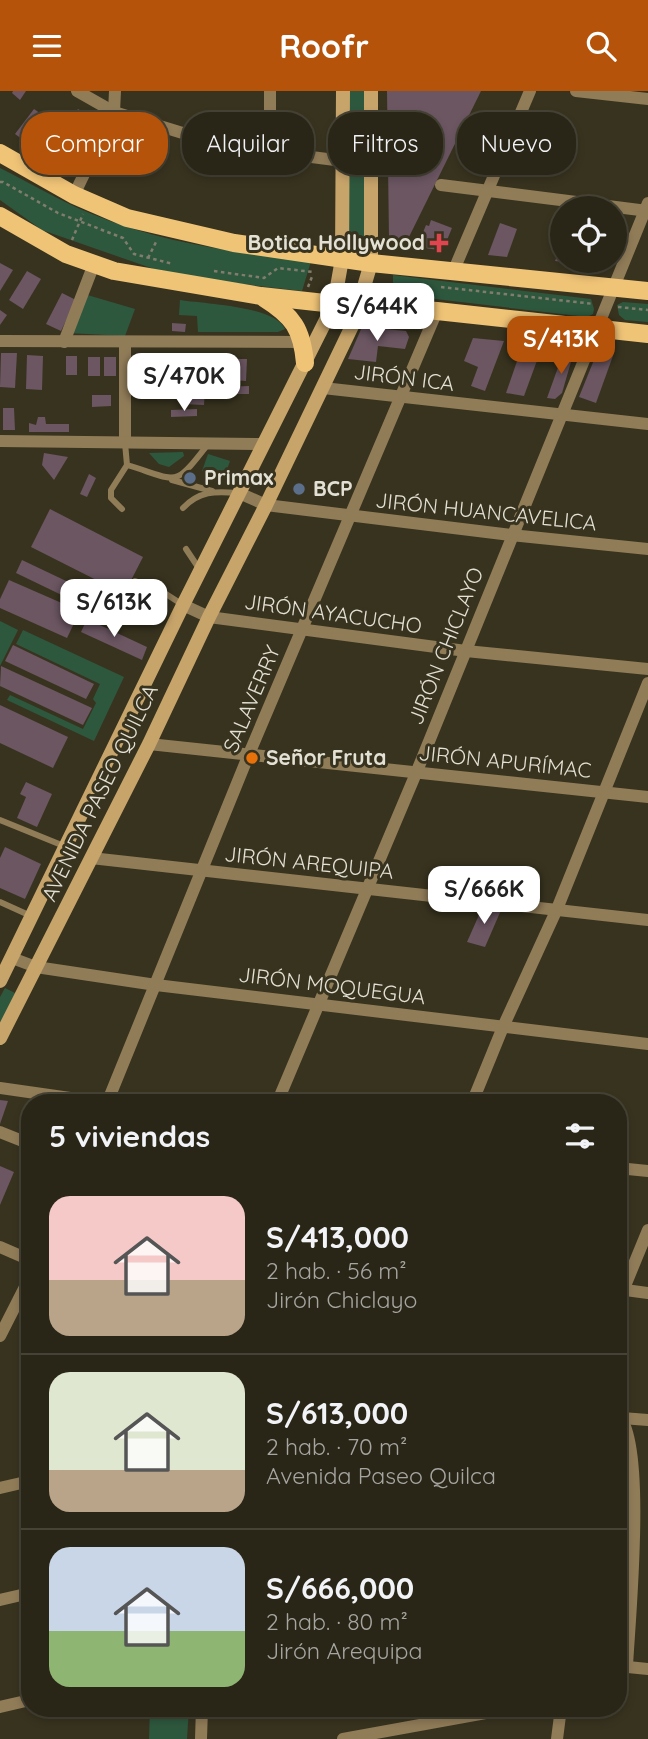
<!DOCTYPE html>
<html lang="es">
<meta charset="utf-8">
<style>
:root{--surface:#2a2617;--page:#322e20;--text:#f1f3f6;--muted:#a5a5a1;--line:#464336;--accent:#b45309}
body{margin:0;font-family:Quicksand,sans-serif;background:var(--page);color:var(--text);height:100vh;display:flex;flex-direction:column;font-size:26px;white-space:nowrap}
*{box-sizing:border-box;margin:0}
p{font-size:23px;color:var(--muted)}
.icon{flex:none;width:38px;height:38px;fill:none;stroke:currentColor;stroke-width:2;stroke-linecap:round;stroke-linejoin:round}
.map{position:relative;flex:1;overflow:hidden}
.details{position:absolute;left:21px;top:1003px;width:606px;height:623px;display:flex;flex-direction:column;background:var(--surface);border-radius:28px;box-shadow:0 4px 10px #0003,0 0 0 2px var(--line)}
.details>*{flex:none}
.top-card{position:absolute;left:21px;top:21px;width:607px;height:63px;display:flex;gap:14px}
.fabs{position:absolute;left:550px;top:105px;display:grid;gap:14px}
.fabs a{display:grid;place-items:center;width:77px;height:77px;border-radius:50%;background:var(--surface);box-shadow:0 4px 10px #0003,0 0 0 2px var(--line);font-size:35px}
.price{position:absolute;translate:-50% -60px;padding:0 16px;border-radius:14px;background:#fff;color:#222;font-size:23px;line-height:46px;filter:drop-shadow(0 2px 4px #0008)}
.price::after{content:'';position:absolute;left:50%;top:42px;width:21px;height:16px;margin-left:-10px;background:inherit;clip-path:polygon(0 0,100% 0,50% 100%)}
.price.active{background:var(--accent);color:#fff}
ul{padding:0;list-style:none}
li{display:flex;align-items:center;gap:21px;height:175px;padding:0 28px}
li+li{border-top:2px solid var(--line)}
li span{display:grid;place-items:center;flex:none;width:196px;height:140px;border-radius:21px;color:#555}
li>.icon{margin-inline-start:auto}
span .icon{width:84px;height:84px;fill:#fffc;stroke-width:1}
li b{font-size:30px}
h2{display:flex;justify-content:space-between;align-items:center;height:84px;padding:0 28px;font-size:30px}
.tag{padding:0 24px;border-radius:28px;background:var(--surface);box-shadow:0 4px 10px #0003,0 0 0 2px var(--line);font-size:24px;line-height:63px}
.tag.active{background:var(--accent);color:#fff}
header{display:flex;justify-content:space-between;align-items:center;height:91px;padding:0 28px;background:var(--accent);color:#fff;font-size:32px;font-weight:700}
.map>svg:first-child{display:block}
</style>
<header><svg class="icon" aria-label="menu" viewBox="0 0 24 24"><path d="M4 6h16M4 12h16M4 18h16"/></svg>Roofr<svg class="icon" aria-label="search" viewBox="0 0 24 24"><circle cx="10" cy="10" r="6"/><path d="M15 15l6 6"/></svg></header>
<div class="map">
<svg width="648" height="1648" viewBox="0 0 648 1648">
<rect width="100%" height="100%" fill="#38331f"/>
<polygon fill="#463540" points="618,1338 625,1360 618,1514"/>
<g fill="#2e583e">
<polygon points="349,0 364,0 364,147 349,144"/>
<path d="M0,77C30,92 60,110 92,123C162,152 236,163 312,167L302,200L174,185L42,139L0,109Z"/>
<polygon points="393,184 591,208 594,218 593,223 587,226 393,203"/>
<polygon points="84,203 135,218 125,245 68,242"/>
<path d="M180,209C205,213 275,215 285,238L278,241H198L197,225L179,224Z"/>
<polygon points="623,211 648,213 648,231 625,229 619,224 617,214"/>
<polygon points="183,361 184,365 169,376 159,373 149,362"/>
<polygon points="208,363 230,370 224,387 202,380"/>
<polygon points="0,530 18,539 0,575"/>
<polygon points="23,539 124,586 94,650 7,609 10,604 83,638 96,612 93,608 100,593 16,553"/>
<polygon points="5,897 15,902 0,934 0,906"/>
<polygon points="150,1617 189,1617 187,1648 149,1648"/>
</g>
<g fill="#6b5662">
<polygon points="13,0 26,0 20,9 12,2"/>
<polygon points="387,0 481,0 407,150 389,148"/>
<polygon points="34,18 44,25 26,51 15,43"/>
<polygon points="78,18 87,24 73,42 65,36"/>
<polygon points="614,126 623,127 626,132 614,159"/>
<polygon points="431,129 452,137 445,154 439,159 417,156 426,134 429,135"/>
<polygon points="500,132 517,138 507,166 488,164"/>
<polygon points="562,154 562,171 555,170"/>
<polygon points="588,170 609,170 607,176 586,174"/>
<polygon points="0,172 13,179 0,200"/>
<polygon points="27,180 41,188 23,218 9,209"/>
<polygon points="62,202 76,209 61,240 46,233"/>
<polygon points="0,219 7,224 0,234"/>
<polygon points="172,232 186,233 185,241 172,240"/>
<polygon points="362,236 406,240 409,246 405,258 378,255 376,271 348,268"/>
<polygon points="473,247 504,250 485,300 471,295 478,276 464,270"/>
<polygon points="523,253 542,256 524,305 506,302"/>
<polygon points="565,257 573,264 562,302 555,308 547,307"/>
<polygon points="600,260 614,262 596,312 579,306 596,264"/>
<polygon points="1,262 17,262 15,297 0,296"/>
<polygon points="136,262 151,263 149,297 134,296"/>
<polygon points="27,264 43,265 42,299 26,298"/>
<rect x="66" y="265" width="11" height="19"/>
<polygon points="209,265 225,265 224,287 208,286"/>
<rect x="88" y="266" width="12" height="19"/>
<rect x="104" y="266" width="12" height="19"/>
<polygon points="231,268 247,268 246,290 230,289"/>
<polygon points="249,295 249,303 223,303 223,296"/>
<polygon points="184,298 205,298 204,314 183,313"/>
<polygon points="92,304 111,304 111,315 92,316"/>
<polygon points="3,317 14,317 15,339 3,339"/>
<polygon points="197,318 197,325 171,326 171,319"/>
<polygon points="38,326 45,326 46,333 69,333 69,341 29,341 29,332 36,334"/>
<polygon points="44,362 68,366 54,389 42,374"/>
<polygon points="89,383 96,387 87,406 80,403"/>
<polygon points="50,418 143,466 124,503 31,456"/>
<polygon points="22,469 104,508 101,523 16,482"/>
<polygon points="9,489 80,520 67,547 0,517 0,508"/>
<polygon points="87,528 147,556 142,569 81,541"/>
<polygon points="13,554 94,593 86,608 5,570"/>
<polygon points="1,575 92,617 83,634 0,595"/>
<polygon points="0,614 68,646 53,677 0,652"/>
<polygon points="26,691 52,703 37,736 17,727 26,706 20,703"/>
<polygon points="5,756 41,773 25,808 0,797 0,767"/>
<polygon points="483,815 502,817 485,856 467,851"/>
<polygon points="0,1009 8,1010 0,1033"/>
<polygon points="0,1075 14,1081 0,1114"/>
</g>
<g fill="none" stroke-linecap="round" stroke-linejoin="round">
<g stroke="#817d6d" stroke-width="2.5" stroke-dasharray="3.5 3.5" stroke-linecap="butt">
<polyline points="0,91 3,91 58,122 123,147 134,163 173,173"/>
<polyline points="72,149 83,123"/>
<polyline points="148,167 156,151"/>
<polyline points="214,180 264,187 278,177 313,181"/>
<polyline points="308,196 313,183"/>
<polyline points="441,196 594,213"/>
<polyline points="618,216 648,219"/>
</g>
<g stroke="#917c58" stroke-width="6">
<path d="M125,352L127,374C180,390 173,398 209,352"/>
<polyline points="172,389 212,400"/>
<path d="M183,417C199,400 215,400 237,402"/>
<polyline points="122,418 111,407 111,399 127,374"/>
<polyline points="186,458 200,479"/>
<polyline points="135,490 166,503 183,514"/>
<polyline points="0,729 64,755"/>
<polyline points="0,811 31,825"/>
<polyline points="618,1452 633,1453"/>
</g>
<g stroke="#917c58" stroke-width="12">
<polyline points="77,0 114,21 225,55 343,70"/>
<polyline points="270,0 270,62"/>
<polyline points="576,0 648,8"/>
<polyline points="441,94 648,120"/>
<polyline points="74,104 114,21 115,0"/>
<polyline points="453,181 530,0"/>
<polyline points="0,250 303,251"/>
<polyline points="64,251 94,173"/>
<polyline points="125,252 125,350"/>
<polyline points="323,297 648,333"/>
<polyline points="0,350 263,353"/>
<polyline points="239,402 266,414 511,444 648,458"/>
<polyline points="183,514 209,526 466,560 648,578"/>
<polyline points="149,653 648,706"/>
<polyline points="91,767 648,829"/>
<polyline points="12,867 36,876 156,894 648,953"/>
<polyline points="0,997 105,1012"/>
<polyline points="107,1012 249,663 437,220"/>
<polyline points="277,1012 417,680 648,112"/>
<polyline points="472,1012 503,936 557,818 648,592"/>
<polyline points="0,1041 30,1053"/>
<polyline points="618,1077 648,1080"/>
<polyline points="0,1156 30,1169"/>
<polyline points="618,1198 648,1202"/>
<polyline points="618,1212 648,1139"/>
<polyline points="0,1245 30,1186"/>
<path d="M618,1324C647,1348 629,1533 627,1575"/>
<polyline points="622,1327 648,1329"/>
<polyline points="0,1397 30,1390"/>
<polyline points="0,1509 30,1502"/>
<polyline points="618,1575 648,1578"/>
<polyline points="0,1616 30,1609"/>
<polyline points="201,1648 202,1617"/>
<polyline points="343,1648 513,1617"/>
<polyline points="557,1648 561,1617"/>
</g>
<g stroke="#c7a46a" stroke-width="14">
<polyline points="0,890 183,514 334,213 342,168 343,0"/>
<polyline points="0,947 149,653 209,526 266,414 353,233 371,172 371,0"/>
</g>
<g stroke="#f0c477" stroke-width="18">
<polyline points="0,62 74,104 127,127 234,152 371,172 648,200"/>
<polyline points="0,125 66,163 114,180 261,205 334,213 437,220 648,243"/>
<path d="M264,207C293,225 302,238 305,272"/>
</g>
</g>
<path fill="#e0444e" stroke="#38331f" stroke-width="2.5" d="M435.5 141.5h7v7h7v7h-7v7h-7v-7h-7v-7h7z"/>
<g fill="#5c6f8a" stroke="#38331f" stroke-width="2.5">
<circle cx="190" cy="387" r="7"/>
<circle cx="299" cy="398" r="7"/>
</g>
<circle fill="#e8710a" stroke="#38331f" stroke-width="2.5" cx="252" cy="667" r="7"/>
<g text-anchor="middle" stroke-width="6" stroke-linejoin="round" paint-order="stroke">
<g font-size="21" font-weight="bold" fill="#e3e0d4" stroke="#38331f" text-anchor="start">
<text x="425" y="159" text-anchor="end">Botica Hollywood</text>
<text x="204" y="394">Primax</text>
<text x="313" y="405">BCP</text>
<text x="266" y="674">Señor Fruta</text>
</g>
<g font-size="21" fill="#e3e0d4" stroke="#38331f">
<text transform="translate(404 287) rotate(7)" y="7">JIRÓN ICA</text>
<text transform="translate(486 421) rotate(6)" y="7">JIRÓN HUANCAVELICA</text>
<text transform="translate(333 523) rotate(8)" y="7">JIRÓN AYACUCHO</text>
<text transform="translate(446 555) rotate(-68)" y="7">JIRÓN CHICLAYO</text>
<text transform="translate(252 608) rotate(-67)" y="7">SALAVERRY</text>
<text transform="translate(505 671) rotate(6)" y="7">JIRÓN APURÍMAC</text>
<text transform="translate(100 702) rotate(-64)" y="7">AVENIDA PASEO QUILCA</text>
<text transform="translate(309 772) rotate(6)" y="7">JIRÓN AREQUIPA</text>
<text transform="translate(332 895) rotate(7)" y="7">JIRÓN MOQUEGUA</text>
</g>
</g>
</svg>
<div class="fabs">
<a><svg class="icon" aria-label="locate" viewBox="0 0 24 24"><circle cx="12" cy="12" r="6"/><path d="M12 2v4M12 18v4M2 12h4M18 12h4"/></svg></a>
</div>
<b class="price" style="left:377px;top:252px">S/644K</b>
<b class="price active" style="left:561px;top:285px">S/413K</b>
<b class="price" style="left:184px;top:322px">S/470K</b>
<b class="price" style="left:114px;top:548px">S/613K</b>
<b class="price" style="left:484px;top:835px">S/666K</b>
<div class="top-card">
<a class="tag active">Comprar</a>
<a class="tag">Alquilar</a>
<a class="tag">Filtros</a>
<a class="tag">Nuevo</a>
</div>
<section class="details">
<h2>5 viviendas<svg class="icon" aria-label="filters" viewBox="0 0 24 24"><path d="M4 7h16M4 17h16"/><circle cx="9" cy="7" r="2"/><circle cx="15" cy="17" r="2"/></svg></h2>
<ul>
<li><span style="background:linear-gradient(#f6c9c9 60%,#b9a48a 0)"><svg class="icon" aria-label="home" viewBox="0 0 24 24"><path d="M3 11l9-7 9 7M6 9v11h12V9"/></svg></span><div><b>S/413,000</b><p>2 hab. · 56 m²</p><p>Jirón Chiclayo</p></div></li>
<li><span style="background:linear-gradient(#dfe7d0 70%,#b9a48a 0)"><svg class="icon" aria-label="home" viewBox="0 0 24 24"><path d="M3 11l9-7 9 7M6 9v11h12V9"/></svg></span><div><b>S/613,000</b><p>2 hab. · 70 m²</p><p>Avenida Paseo Quilca</p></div></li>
<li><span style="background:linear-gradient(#c9d6e8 60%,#8fb573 0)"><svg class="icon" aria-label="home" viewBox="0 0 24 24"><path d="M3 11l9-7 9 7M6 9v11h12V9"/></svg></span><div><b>S/666,000</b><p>2 hab. · 80 m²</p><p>Jirón Arequipa</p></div></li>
</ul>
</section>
</div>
